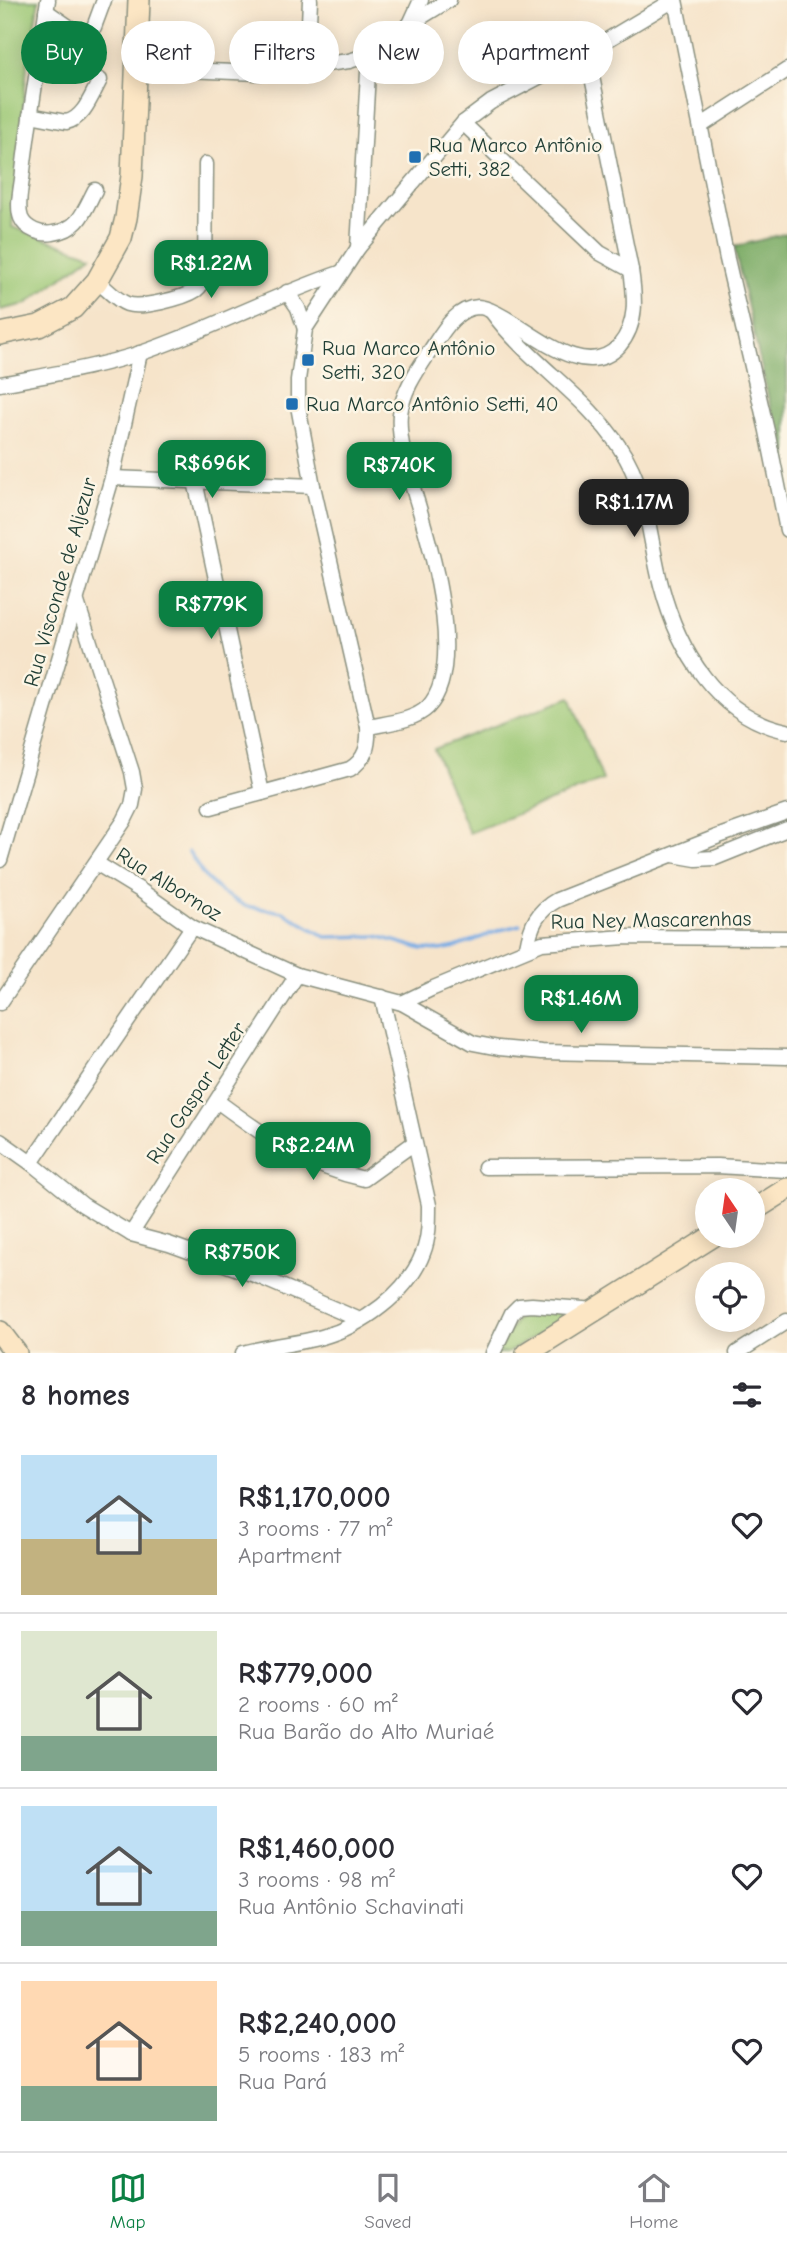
<!DOCTYPE html>
<meta charset="utf-8">
<style>
:root{--surface:#fff;--page:#f7f7f7;--text:#2b2b33;--muted:#7c7c81;--line:#e1e1e2;--accent:#0b8043}
body{margin:0;font-family:"Comic Neue",sans-serif;background:var(--page);color:var(--text);height:100vh;display:flex;flex-direction:column;font-size:26px;white-space:nowrap}
*{box-sizing:border-box;margin:0}
p{font-size:23px;color:var(--muted)}
.icon{flex:none;width:38px;height:38px;fill:none;stroke:currentColor;stroke-width:2;stroke-linecap:round;stroke-linejoin:round}
.map{position:relative;height:1353px;overflow:hidden}
.sheet{display:flex;flex-direction:column;background:var(--surface);flex:1}
.sheet>*{flex:none}
.banner{position:absolute;left:21px;top:21px;width:746px;height:63px;display:flex;gap:14px}
.needle{width:46px;rotate:347deg}
.buttons{position:absolute;left:695px;top:1178px;display:grid;gap:14px}
.buttons a{display:grid;place-items:center;width:70px;height:70px;border-radius:50%;background:var(--surface);box-shadow:0 4px 18px #0003;font-size:35px}
.price{position:absolute;translate:-50% -60px;padding:0 16px;border-radius:14px;background:var(--accent);color:#fff;font-size:23px;line-height:46px;filter:drop-shadow(0 2px 4px #0008)}
.price::after{content:'';position:absolute;left:50%;top:42px;width:21px;height:16px;margin-left:-10px;background:inherit;clip-path:polygon(0 0,100% 0,50% 100%)}
.price.active{background:#222;color:#fff}
ul{padding:0;list-style:none}
li{display:flex;align-items:center;gap:21px;height:175px;padding:0 21px}
li+li{border-top:2px solid var(--line)}
li span{display:grid;place-items:center;flex:none;width:196px;height:140px;border-radius:0px;color:#555}
li>.icon{margin-inline-start:auto}
span .icon{width:84px;height:84px;fill:#fffc;stroke-width:1}
li b{font-size:30px}
h2{display:flex;justify-content:space-between;align-items:center;height:84px;padding:0 21px;font-size:30px}
.chip{padding:0 24px;border-radius:32px;background:var(--surface);box-shadow:0 4px 18px #0003;font-size:24px;line-height:63px}
.chip.active{background:var(--accent);color:#fff}
.menu{display:flex;justify-content:space-around;align-items:center;height:98px;border-top:2px solid var(--line);background:var(--surface);font-size:19px;color:var(--muted)}
.menu a{display:grid;justify-items:center;gap:4px}
.menu .active{color:var(--accent)}
.map>svg:first-child{display:block}
</style>
<div class="map">
<svg width="787" height="1353" viewBox="0 0 787 1353">
<rect width="100%" height="100%" fill="#fcf5e5"/>
<filter id="ink" filterUnits="userSpaceOnUse"><feTurbulence type="fractalNoise" baseFrequency=".0143" numOctaves="2"/><feDisplacementMap in="SourceGraphic" scale="14" xChannelSelector="R" yChannelSelector="G"/><feConvolveMatrix kernelMatrix="1 2 1 2 8 2 1 2 1" color-interpolation-filters="sRGB"/></filter>
<filter id="wash" filterUnits="userSpaceOnUse"><feTurbulence type="fractalNoise" baseFrequency=".00686" numOctaves="4" result="noise"/><feDisplacementMap in="SourceGraphic" scale="28" xChannelSelector="R" yChannelSelector="G"/><feGaussianBlur stdDeviation="1.57" result="paint"/><feColorMatrix in="noise" values="0 0 0 0 0 0 0 0 0 0 0 0 0 0 0 0 0 1.4 0 .05"/><feComposite in="paint" operator="in"/></filter>
<g filter="url(#wash)">
<rect width="100%" height="100%" fill="#f6e4ca"/>
<g fill="#9bc774" stroke="#5d8254" stroke-width="2">
<polygon points="0,0 39,0 27,66 12,227 92,255 26,304 0,310"/>
<polygon points="570,697 603,780 469,833 434,749"/>
<polygon points="521,1310 577,1311 507,1353 497,1353"/>
</g>
<polygon fill="#7cac66" stroke="#4e744d" stroke-width="2" points="787,233 787,480 734,247"/>
<g fill="none" stroke-linecap="round" stroke-linejoin="round">
<g stroke="#77abe4" stroke-width="3.5">
<polyline points="741,838 787,821"/>
<polyline points="189,852 204,876 221,892 245,906 283,912 326,937 377,936 422,949 440,950 456,947 500,930 520,925"/>
</g>
</g>
</g>
<g filter="url(#ink)">
<g fill="none" stroke-linecap="round" stroke-linejoin="round">
<defs>
<g id="street">
<path d="M48,0C39,57 30,113 23,171C22,185 16,205 21,218C26,230 42,235 53,233C79,230 84,211 95,190"/>
<polyline points="675,0 727,259 767,431 787,530"/>
<polyline points="46,11 72,29 88,32 94,27 104,0"/>
<polyline points="410,24 421,0"/>
<polyline points="135,68 259,73 349,61 369,55 387,44 410,24 449,0"/>
<polyline points="307,68 310,0"/>
<path d="M30,115L66,122C84,119 92,94 100,80"/>
<polyline points="463,123 600,253 631,270"/>
<polyline points="702,125 787,70"/>
<polyline points="358,248 369,55"/>
<path d="M97,281C106,288 116,300 127,304C141,309 184,298 196,290C201,286 203,283 205,277L206,164"/>
<polyline points="287,292 298,308 305,329"/>
<path d="M492,312C529,363 586,395 620,448C648,489 649,539 661,585C678,650 717,717 787,731"/>
<path d="M0,384C47,375 95,368 141,353C209,330 272,296 340,273"/>
<polyline points="112,478 313,486"/>
<polyline points="195,481 262,793"/>
<path d="M368,727C387,723 414,721 428,707C463,670 436,566 423,522C415,491 397,446 400,414C403,389 419,368 432,348C443,331 456,308 478,307C485,307 492,311 498,314C532,331 585,383 619,346C638,324 635,297 631,270L587,52"/>
<path d="M211,807L350,769C366,759 369,745 368,727L313,486L298,406V380L305,329L358,248L463,123L491,102L587,52L674,0"/>
<polyline points="673,855 696,859 715,858 787,829"/>
<polyline points="0,860 112,478 140,353"/>
<polyline points="96,863 140,890 192,927 297,975 402,1003 473,1043 499,1048 542,1052 787,1057"/>
<path d="M527,947C531,925 537,911 557,900L719,836L787,812"/>
<polyline points="0,1003 124,821 132,805 135,789 132,772 77,602"/>
<polyline points="402,1003 431,989 542,943 626,937 787,938"/>
<path d="M217,1101C263,1135 307,1167 364,1179L414,1143"/>
<polyline points="0,1141 31,1163 83,1205 131,1234 169,1244 260,1277 360,1320"/>
<polyline points="31,1163 192,927"/>
<polyline points="485,1167 717,1166 787,1170"/>
<polyline points="131,1234 297,975"/>
<path d="M243,1353C269,1346 296,1344 322,1337C362,1326 408,1293 423,1253C429,1238 429,1222 429,1205L382,997"/>
<polyline points="493,1353 512,1313 519,1306 532,1305 596,1310"/>
<polyline points="737,1353 787,1321"/>
</g>
<g id="secondary">
<polyline points="0,334 39,326 73,308 97,281 121,238 126,218 132,176 139,0"/>
<polyline points="752,1211 787,1189"/>
<polyline points="0,1332 16,1353"/>
<polyline points="527,1353 713,1236"/>
</g>
</defs>
<use href="#street" stroke="#8a907f" stroke-width="17"/>
<use href="#secondary" stroke="#8a907f" stroke-width="24"/>
<use href="#street" stroke="#fff" stroke-width="14"/>
<use href="#secondary" stroke="#fce6c4" stroke-width="21"/>
</g>
</g>
<g fill="#1f6fb2" stroke="#fcf5e5" stroke-width="2.5">
<rect x="408" y="150" width="14" height="14" rx="3.5"/>
<rect x="301" y="353" width="14" height="14" rx="3.5"/>
<rect x="285" y="397" width="14" height="14" rx="3.5"/>
</g>
<g text-anchor="middle" stroke-width="5" stroke-linejoin="round" paint-order="stroke">
<g font-size="21" fill="#1f3d34" stroke="#fcf5e5" text-anchor="start">
<text x="429" y="152">Rua Marco Antônio<tspan x="429" dy="24">Setti, 382</tspan></text>
<text x="322" y="355">Rua Marco Antônio<tspan x="322" dy="24">Setti, 320</tspan></text>
<text x="306" y="411">Rua Marco Antônio Setti, 40</text>
</g>
<g font-size="21" fill="#1f3d34" stroke="#fcf5e5">
<text transform="translate(60 582) rotate(-74)" y="7">Rua Visconde de Aljezur</text>
<text transform="translate(169 884) rotate(32)" y="7">Rua Albornoz</text>
<text transform="translate(651 920) rotate(-1)" y="7">Rua Ney Mascarenhas</text>
<text transform="translate(196 1093) rotate(-57)" y="7">Rua Gaspar Letter</text>
</g>
</g>
</svg>
<div class="buttons">
<a><svg class="needle" viewBox="-14 -14 28 28"><path d="M0-13l5 13h-10z" fill="#e53935"/><path d="M0 13l5-13h-10z" fill="#7c7c81"/></svg></a>
<a><svg class="icon" aria-label="locate" viewBox="0 0 24 24"><circle cx="12" cy="12" r="6"/><path d="M12 2v4M12 18v4M2 12h4M18 12h4"/></svg></a>
</div>
<b class="price" style="left:211px;top:300px">R$1.22M</b>
<b class="price" style="left:212px;top:500px">R$696K</b>
<b class="price" style="left:399px;top:502px">R$740K</b>
<b class="price active" style="left:634px;top:539px">R$1.17M</b>
<b class="price" style="left:211px;top:641px">R$779K</b>
<b class="price" style="left:581px;top:1035px">R$1.46M</b>
<b class="price" style="left:313px;top:1182px">R$2.24M</b>
<b class="price" style="left:242px;top:1289px">R$750K</b>
<div class="banner">
<a class="chip active">Buy</a>
<a class="chip">Rent</a>
<a class="chip">Filters</a>
<a class="chip">New</a>
<a class="chip">Apartment</a>
</div>
</div>
<section class="sheet">
<h2>8 homes<svg class="icon" aria-label="filters" viewBox="0 0 24 24"><path d="M4 7h16M4 17h16"/><circle cx="9" cy="7" r="2"/><circle cx="15" cy="17" r="2"/></svg></h2>
<ul>
<li><span style="background:linear-gradient(#bfe0f5 60%,#c2b280 0)"><svg class="icon" aria-label="home" viewBox="0 0 24 24"><path d="M3 11l9-7 9 7M6 9v11h12V9"/></svg></span><div><b>R$1,170,000</b><p>3 rooms · 77 m²</p><p>Apartment</p></div><svg class="icon" aria-label="heart" viewBox="0 0 24 24"><path d="M12 20l-8-8c-3-5 5-10 8-4 3-6 11-1 8 4z"/></svg></li>
<li><span style="background:linear-gradient(#dfe7d0 75%,#7fa58c 0)"><svg class="icon" aria-label="home" viewBox="0 0 24 24"><path d="M3 11l9-7 9 7M6 9v11h12V9"/></svg></span><div><b>R$779,000</b><p>2 rooms · 60 m²</p><p>Rua Barão do Alto Muriaé</p></div><svg class="icon" aria-label="heart" viewBox="0 0 24 24"><path d="M12 20l-8-8c-3-5 5-10 8-4 3-6 11-1 8 4z"/></svg></li>
<li><span style="background:linear-gradient(#bfe0f5 75%,#7fa58c 0)"><svg class="icon" aria-label="home" viewBox="0 0 24 24"><path d="M3 11l9-7 9 7M6 9v11h12V9"/></svg></span><div><b>R$1,460,000</b><p>3 rooms · 98 m²</p><p>Rua Antônio Schavinati</p></div><svg class="icon" aria-label="heart" viewBox="0 0 24 24"><path d="M12 20l-8-8c-3-5 5-10 8-4 3-6 11-1 8 4z"/></svg></li>
<li><span style="background:linear-gradient(#ffd9b3 75%,#7fa58c 0)"><svg class="icon" aria-label="home" viewBox="0 0 24 24"><path d="M3 11l9-7 9 7M6 9v11h12V9"/></svg></span><div><b>R$2,240,000</b><p>5 rooms · 183 m²</p><p>Rua Pará</p></div><svg class="icon" aria-label="heart" viewBox="0 0 24 24"><path d="M12 20l-8-8c-3-5 5-10 8-4 3-6 11-1 8 4z"/></svg></li>
</ul>
</section>
<nav class="menu">
<a class="active"><svg class="icon" aria-label="map" viewBox="0 0 24 24"><path d="M3 6l6-2 6 2 6-2v14l-6 2-6-2-6 2zM9 4v14M15 6v14"/></svg>Map</a>
<a><svg class="icon" aria-label="saved" viewBox="0 0 24 24"><path d="M7 4h10v16l-5-4-5 4z"/></svg>Saved</a>
<a><svg class="icon" aria-label="home" viewBox="0 0 24 24"><path d="M3 11l9-7 9 7M6 9v11h12V9"/></svg>Home</a>
</nav>
